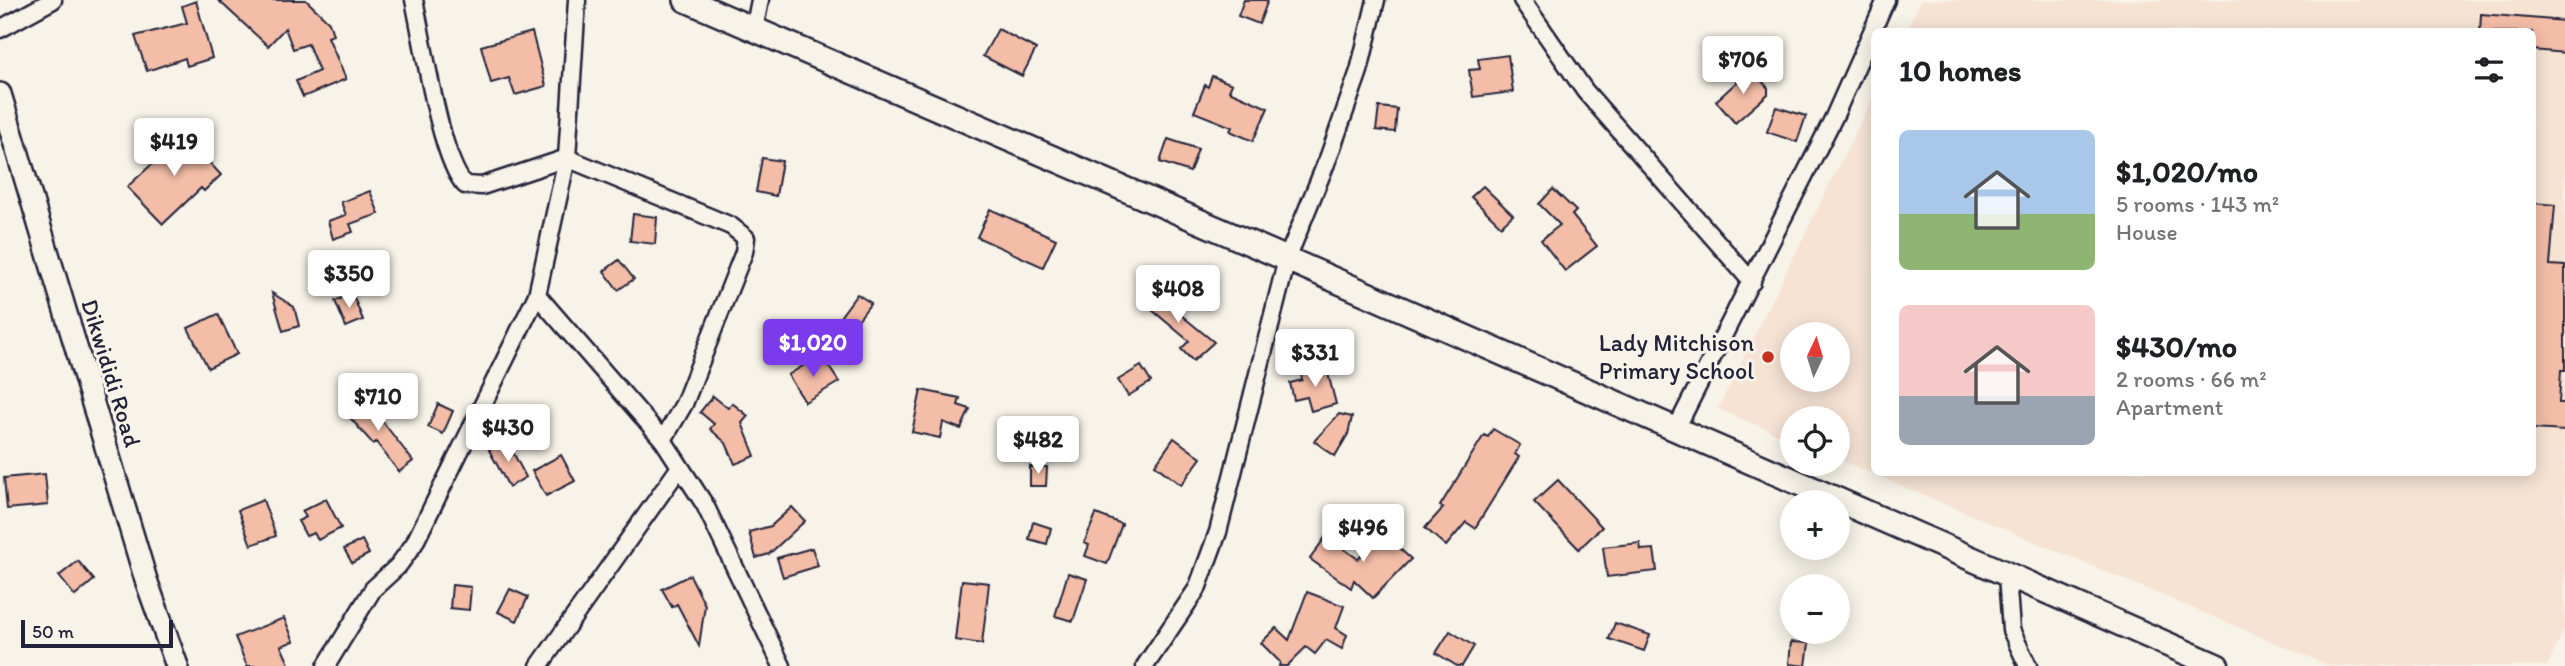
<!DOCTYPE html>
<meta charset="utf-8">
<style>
:root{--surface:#fff;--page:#f6f6f6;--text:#202124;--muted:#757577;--accent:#7c3aed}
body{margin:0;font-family:Itim,sans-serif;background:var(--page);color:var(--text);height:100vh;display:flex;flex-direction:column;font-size:26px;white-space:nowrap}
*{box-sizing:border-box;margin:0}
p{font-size:23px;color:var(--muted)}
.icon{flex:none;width:38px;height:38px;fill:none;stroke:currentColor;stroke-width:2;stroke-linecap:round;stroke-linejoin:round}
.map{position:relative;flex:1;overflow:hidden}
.side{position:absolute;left:1871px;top:28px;width:665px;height:448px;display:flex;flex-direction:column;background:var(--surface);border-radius:10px;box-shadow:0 4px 18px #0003}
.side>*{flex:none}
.needle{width:46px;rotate:4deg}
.controls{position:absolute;left:1780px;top:322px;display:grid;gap:14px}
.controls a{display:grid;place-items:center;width:70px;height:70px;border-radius:50%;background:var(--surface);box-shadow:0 4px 18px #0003;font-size:35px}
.scale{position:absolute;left:21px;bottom:18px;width:152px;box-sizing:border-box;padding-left:7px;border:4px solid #22223b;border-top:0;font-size:19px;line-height:24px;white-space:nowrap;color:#22223b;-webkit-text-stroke:5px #f7f3e8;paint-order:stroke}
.price{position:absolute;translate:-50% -60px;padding:0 16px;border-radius:7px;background:#fff;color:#222;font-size:23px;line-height:46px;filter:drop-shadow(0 2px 4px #0008)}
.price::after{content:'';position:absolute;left:50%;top:42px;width:21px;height:16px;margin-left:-10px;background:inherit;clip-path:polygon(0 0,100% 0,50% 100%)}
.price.current{background:var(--accent);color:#fff}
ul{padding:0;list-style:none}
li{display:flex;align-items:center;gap:21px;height:175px;padding:0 28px}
li span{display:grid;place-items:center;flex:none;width:196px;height:140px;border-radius:10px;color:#555}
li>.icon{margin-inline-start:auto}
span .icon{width:84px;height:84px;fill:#fffc;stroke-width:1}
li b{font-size:30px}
h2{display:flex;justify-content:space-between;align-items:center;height:84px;padding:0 28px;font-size:30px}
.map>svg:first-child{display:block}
</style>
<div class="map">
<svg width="2565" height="666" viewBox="0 0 2565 666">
<rect width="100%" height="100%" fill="#f7f3e8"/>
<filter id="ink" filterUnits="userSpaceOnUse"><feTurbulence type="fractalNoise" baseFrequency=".0143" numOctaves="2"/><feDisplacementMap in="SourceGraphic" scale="14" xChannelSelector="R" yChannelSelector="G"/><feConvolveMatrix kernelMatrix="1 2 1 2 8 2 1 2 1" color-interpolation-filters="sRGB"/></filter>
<g filter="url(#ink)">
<path fill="#f6e3d4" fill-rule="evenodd" d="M1921,0H2565V628L2547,666H2330L1838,459V418H1792V440L1718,409L1874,95V472H2532V32L1906,31ZM1792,334H1838V380H1792Z"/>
<g fill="#f4bda7" stroke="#22223b" stroke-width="2">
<polygon points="218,0 306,0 329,22 333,35 328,37 346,79 303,97 296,81 319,71 308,44 293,49 285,28 268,46"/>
<polygon points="1244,0 1268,0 1259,24 1238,16"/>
<polygon points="196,1 212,58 187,66 185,58 147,71 135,36 187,23 182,6"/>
<polygon points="2481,14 2565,21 2565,53 2532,50 2532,32 2480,32"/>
<polygon points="998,29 1036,49 1022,76 983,56"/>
<polygon points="532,32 546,86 515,95 509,78 491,83 481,46"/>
<polygon points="1508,55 1513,92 1473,97 1469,70 1480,69 1478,59"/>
<polygon points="1751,69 1768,88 1768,94 1735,123 1716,101"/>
<polygon points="1212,76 1232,84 1229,91 1268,108 1253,141 1230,131 1232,127 1194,112 1205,85 1208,87"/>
<polygon points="1379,107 1397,109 1395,132 1376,130"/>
<polygon points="1776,107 1806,116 1797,142 1767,132"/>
<polygon points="180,131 221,175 204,191 201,188 163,224 127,187 163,154 159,150"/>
<polygon points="1168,139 1198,149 1190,172 1160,162"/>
<polygon points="762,158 782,161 776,196 756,192"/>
<polygon points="1483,186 1513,215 1501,226 1471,197"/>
<polygon points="1553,189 1576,211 1572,215 1597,246 1565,271 1541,240 1560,225 1539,204"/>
<polygon points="370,191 379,214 350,224 353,232 333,239 328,221 346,215 341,202"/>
<polygon points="2532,203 2555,205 2550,265 2565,266 2565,370 2561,370 2559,403 2565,403 2565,431 2532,429"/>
<polygon points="990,209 1056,239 1043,267 977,237"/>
<polygon points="633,214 657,217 655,244 630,241"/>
<polygon points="619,260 634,279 618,290 604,271"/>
<polygon points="1148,288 1214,342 1193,361 1181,349 1189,341 1139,299"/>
<polygon points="272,293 294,307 299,326 283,331"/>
<polygon points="352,293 363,320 346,327 335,301"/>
<polygon points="857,294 871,303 838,346 828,354 816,339 840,317"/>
<polygon points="218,314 237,354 208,368 188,328"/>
<polygon points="821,355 839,382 805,402 788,375"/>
<polygon points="1141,366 1151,382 1128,396 1118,380"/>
<polygon points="1326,366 1336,404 1311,411 1307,397 1294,400 1290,383 1302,380 1301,373"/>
<polygon points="921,390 960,398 958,405 970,409 961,429 943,422 940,438 912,432"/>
<polygon points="363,396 413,461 399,472 376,442 373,444 345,412"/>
<polygon points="713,396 728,408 732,403 748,416 742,423 755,456 735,464 726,443 710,429 714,424 700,412"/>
<polygon points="438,404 453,411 443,434 428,427"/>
<polygon points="1339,414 1352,417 1348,434 1335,456 1314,441"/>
<polygon points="1493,429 1520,445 1515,454 1519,457 1475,528 1466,522 1446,546 1425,528 1443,508 1440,506 1484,435 1488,437"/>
<polygon points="1174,438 1201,458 1181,485 1155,465"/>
<polygon points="507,441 526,477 509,487 489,450"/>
<polygon points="561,455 575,481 546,496 532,471"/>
<polygon points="1030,467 1047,467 1046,486 1030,486"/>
<polygon points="45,474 48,505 7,509 4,478"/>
<polygon points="1558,480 1602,527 1579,549 1534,502"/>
<polygon points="326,499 341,528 318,540 314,533 306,536 298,521 306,517 302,511"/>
<polygon points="263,500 276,536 251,545 238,510"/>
<polygon points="792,507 805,521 769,554 756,558 749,532 771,526"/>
<polygon points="1096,514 1122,524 1107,564 1085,556 1089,545 1084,543"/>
<polygon points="1033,522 1051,528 1047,544 1029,539"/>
<polygon points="1383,533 1411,559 1373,598 1354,580 1351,588 1310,559 1326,536 1358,559"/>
<polygon points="362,540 369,554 352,563 344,549"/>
<polygon points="1640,543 1641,550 1654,549 1657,571 1607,577 1603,547"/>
<polygon points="812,548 818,566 783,577 777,558"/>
<polygon points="78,561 94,580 75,596 59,576"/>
<polygon points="1068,573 1087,579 1073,621 1055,616"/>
<polygon points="690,575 705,605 699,646 677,604 672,607 662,589"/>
<polygon points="962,580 989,583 982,644 955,640"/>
<polygon points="452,585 471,587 469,610 450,608"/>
<polygon points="510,589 528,597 517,621 498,612"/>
<polygon points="1307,592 1344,606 1336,628 1347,635 1342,649 1326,640 1315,654 1306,647 1287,666 1279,666 1280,662 1261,643 1276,628 1289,640"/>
<polygon points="284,618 294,641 281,646 290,666 247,666 235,637"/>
<polygon points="1615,623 1650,635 1644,651 1609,639"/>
<polygon points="1450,631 1474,646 1462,666 1457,666 1436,653"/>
<polygon points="1791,642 1809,643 1806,666 1789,664"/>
</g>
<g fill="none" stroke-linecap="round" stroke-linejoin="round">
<defs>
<g id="minor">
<path d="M414,0C423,40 440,159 465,185L482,186L567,158L731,226L746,238L744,252L684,404L663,440"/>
<polyline points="577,0 567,158 537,295 663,440 705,505 782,666"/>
<polyline points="1522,0 1585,91 1752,282"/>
<polyline points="0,29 53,0"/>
<polyline points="754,30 760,0"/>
<polyline points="1675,431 1834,117 1886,0"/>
<polyline points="2007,576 2011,630 2028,666"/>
<polyline points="326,666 373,589 398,566 414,544 537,295"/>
<polyline points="539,666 680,467"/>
<polyline points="1145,666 1197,589 1218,532 1287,259 1329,156 1359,71 1376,0"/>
</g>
<polyline id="tertiary" points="0,94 146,580 177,666"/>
<polyline id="secondary" points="686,0 1287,259 2217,666"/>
</defs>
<use href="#minor" stroke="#22223b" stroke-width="21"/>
<use href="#tertiary" stroke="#22223b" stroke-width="26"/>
<use href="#secondary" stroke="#22223b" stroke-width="28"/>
<use href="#minor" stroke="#f7f3e8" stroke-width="16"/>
<use href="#tertiary" stroke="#f7f3e8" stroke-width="21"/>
<use href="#secondary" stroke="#f7f3e8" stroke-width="23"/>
</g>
</g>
<circle fill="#c8321e" stroke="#f7f3e8" stroke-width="2.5" cx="1768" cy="357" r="7"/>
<g text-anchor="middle" stroke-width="6" stroke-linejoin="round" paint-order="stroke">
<g font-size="24" fill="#22223b" stroke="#f7f3e8" text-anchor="end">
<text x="1754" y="351">Lady Mitchison<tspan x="1754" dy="28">Primary School</tspan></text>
</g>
<g font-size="24" fill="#22223b" stroke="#f7f3e8">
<text transform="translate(111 373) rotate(73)" y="8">Dikwididi Road</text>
</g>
</g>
</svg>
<div class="controls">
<a><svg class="needle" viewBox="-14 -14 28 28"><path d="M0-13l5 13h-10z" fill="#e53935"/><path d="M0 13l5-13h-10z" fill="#757577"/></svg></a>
<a><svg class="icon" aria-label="locate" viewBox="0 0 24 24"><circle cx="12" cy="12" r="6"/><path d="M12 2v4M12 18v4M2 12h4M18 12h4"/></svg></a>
<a>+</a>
<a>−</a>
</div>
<div class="scale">50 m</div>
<b class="price" style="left:1743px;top:96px">$706</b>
<b class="price" style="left:174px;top:178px">$419</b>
<b class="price" style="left:349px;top:310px">$350</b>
<b class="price" style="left:1178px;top:325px">$408</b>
<b class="price current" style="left:813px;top:379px">$1,020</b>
<b class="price" style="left:1315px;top:389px">$331</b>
<b class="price" style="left:378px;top:433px">$710</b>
<b class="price" style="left:508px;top:464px">$430</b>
<b class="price" style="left:1038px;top:476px">$482</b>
<b class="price" style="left:1363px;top:564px">$496</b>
<section class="side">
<h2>10 homes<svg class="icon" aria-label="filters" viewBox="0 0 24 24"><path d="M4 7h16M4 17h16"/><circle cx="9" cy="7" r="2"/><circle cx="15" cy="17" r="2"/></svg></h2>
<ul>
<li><span style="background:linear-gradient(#a9c7e8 60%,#8fb573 0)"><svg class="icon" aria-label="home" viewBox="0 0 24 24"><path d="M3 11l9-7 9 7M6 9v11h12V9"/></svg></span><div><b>$1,020/mo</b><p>5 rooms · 143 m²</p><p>House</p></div></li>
<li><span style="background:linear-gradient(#f6c9c9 65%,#9aa5b1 0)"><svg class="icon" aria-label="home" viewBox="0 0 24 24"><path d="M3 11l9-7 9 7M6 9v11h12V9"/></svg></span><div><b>$430/mo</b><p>2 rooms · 66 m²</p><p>Apartment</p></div></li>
</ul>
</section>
</div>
